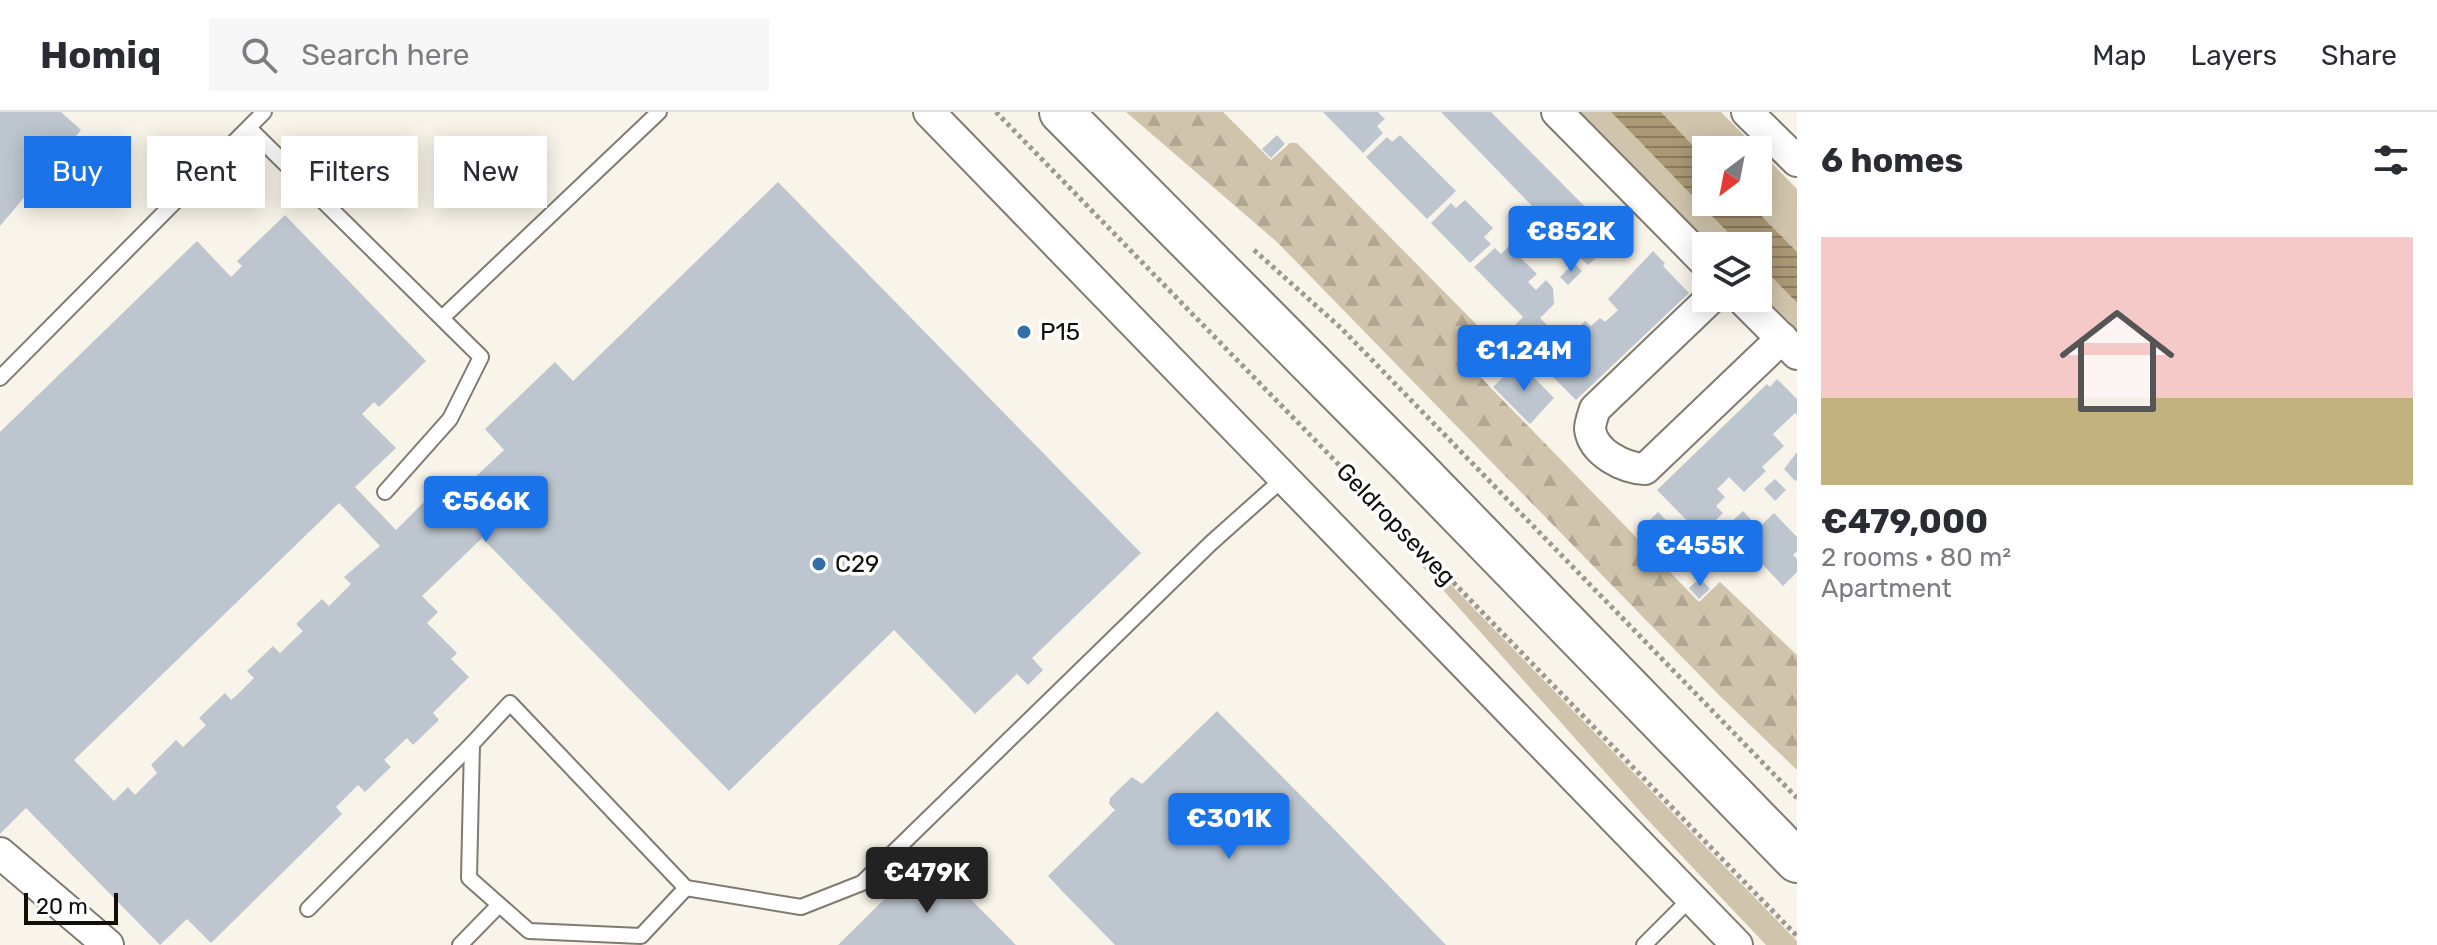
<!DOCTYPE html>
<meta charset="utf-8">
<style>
:root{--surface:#fff;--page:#f7f7f7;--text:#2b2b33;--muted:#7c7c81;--line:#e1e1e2;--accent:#1a73e8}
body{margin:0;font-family:Rubik,sans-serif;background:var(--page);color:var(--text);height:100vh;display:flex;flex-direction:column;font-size:30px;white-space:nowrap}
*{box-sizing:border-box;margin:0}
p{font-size:26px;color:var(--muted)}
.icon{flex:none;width:44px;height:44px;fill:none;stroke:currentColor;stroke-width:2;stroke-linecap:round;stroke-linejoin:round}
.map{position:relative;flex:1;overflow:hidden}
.side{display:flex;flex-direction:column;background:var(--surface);width:640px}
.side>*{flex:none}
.hud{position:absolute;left:24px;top:24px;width:760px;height:72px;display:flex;gap:16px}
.needle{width:52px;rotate:212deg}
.fabs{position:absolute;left:1692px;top:24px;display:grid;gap:16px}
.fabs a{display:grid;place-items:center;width:80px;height:80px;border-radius:0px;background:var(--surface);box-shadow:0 4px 20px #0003;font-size:40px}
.scale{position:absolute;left:24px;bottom:20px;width:94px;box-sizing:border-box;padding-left:8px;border:4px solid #110f0b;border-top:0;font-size:22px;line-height:28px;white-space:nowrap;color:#110f0b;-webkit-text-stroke:6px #fff;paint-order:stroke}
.price{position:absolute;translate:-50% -68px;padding:0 18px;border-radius:8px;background:var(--accent);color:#fff;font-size:26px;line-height:52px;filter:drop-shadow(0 2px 4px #0008)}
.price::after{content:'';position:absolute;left:50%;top:48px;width:24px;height:18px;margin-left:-12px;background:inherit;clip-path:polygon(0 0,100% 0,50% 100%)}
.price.on{background:#222;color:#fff}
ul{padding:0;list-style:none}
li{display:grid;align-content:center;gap:16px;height:424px;padding:0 24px}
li+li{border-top:2px solid var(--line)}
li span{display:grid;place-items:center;height:248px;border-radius:0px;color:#555}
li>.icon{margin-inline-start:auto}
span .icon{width:144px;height:144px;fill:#fffc;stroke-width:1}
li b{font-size:34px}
h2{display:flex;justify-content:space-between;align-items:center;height:96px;padding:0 24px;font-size:34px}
.tag{padding:0 28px;border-radius:0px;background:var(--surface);box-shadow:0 4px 20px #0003;font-size:28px;line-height:72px}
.tag.on{background:var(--accent);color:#fff}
header{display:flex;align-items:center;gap:48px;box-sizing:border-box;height:112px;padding:0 40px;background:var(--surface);border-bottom:2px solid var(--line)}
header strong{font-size:38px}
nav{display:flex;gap:44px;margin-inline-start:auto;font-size:28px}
.search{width:560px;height:72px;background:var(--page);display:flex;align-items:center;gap:20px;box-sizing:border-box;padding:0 28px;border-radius:0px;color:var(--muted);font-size:30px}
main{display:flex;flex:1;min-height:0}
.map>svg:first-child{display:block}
</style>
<header>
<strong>Homiq</strong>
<div class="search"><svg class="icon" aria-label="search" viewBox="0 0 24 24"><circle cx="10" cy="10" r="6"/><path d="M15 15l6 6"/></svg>Search here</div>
<nav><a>Map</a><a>Layers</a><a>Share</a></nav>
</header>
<main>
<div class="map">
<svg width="1797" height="833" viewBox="0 0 1797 833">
<defs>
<pattern id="forest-firs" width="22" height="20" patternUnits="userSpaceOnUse" patternTransform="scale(2)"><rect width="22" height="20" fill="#d0c4ac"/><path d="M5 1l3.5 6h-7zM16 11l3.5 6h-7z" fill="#b2a793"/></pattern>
<pattern id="water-rules" width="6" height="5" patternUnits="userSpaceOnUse" patternTransform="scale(2)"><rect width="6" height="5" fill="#ab9975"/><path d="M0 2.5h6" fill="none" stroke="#8a7b5e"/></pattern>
</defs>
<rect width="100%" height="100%" fill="#f9f4e9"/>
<g fill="#d0c4ac">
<polygon points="1569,0 1611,0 1741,134 1706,134"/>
<polygon points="1661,0 1721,0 1797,77 1797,140 1748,90 1758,90 1758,38 1706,38 1706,47"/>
<polygon points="1758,151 1797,191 1797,234 1758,186"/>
<polygon points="1424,445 1797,829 1797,833 1766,833 1645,705 1419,451"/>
</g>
<polygon fill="url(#forest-firs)" points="1126,0 1223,0 1271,48 1290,31 1297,31 1481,217 1480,225 1460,244 1699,490 1720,470 1797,543 1797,658 1720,584 1277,130"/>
<polygon fill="url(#water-rules)" points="1611,0 1661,0 1706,47 1706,90 1748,90 1797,140 1797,191 1758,151 1758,134 1741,134"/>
<g fill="#bdc6cf" fill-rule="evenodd">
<polygon points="0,0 61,0 81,18 0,114"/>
<polygon points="1323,0 1378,0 1385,7 1377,14 1383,21 1363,41"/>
<polygon points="1441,0 1491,0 1603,113 1566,149 1544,125 1535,134 1514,112 1532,94"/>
<polygon points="1277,23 1285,32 1271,46 1262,37"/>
<polygon points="1400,23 1456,79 1427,107 1366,45 1387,25 1392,30"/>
<path d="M778,70L1141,441L1032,546L1043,558L1028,573L1017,562L975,602L894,518L729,679L482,426L422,484L438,500L427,511L457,541L451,547L469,565L433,601L439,608L413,633L407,626L384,648L391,655L365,680L358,673L336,695L342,702L211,831L187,807L160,833L26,696L0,722V320L197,129L231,165L242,154L237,149L285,103L426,249L379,295L374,290L362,302L396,336L355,375L396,418L436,378L448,391L504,338L485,317L555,250L573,269ZM339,391L380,434L344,465L351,472L329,494L322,487L296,512L303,519L280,541L273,534L247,559L254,566L237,583L231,588L225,581L199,606L206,613L183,635L176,628L151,653L157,661L135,683L128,675L114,689L74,648Z"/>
<polygon points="1465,88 1493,116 1484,125 1491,132 1470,151 1431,111 1451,91 1456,96"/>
<polygon points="1619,106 1631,118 1610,138 1599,126"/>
<polygon points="1595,130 1604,139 1588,153 1579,145"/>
<polygon points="1509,134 1537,162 1528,170 1536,178 1546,168 1553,176 1554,192 1540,206 1550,216 1535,230 1533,227 1525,236 1509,219 1523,205 1474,155 1495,136 1501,142"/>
<polygon points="1653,139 1665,151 1663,154 1689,181 1576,288 1540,252 1585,209 1591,214 1600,206 1605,210 1618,198 1608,187"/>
<polygon points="1574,151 1582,159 1568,173 1560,165"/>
<polygon points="1481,232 1490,242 1475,256 1466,247"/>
<polygon points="1519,250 1554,286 1530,312 1493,275"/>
<polygon points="1777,267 1797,287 1797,303 1795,301 1773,322 1784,334 1762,355 1766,359 1744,380 1729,365 1717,377 1725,385 1716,394 1723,401 1701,423 1657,378 1767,272 1770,275"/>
<polygon points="1797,340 1797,368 1795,369 1784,357"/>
<polygon points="1775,367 1786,378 1775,389 1764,377"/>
<polygon points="1743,399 1753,410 1731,432 1720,421"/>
<polygon points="1658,400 1687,429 1664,451 1636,422"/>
<polygon points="1774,401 1797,425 1797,439 1793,443 1797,447 1797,460 1783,474 1742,431"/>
<polygon points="1700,466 1710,477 1699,487 1689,476"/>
<polygon points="1217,599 1331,714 1446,833 1115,833 1064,781 1048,764 1115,698 1109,692 1110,686 1132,665 1142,672"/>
<polygon points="928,744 1016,833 838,833"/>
</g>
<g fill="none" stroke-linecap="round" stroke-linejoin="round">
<defs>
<g id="lane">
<polyline points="249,16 481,245 450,307 385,380"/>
<polyline points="443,205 659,0"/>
<polyline points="0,266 264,0"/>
<polyline points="686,776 641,824 529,819 469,766 472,632 510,591 686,776 801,795 862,771 1211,431 1285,365"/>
<polyline points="308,797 472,632"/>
<polyline points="460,833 499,793"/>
<polyline points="1644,833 1691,786"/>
</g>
<g id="street">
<polyline points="929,0 1737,833"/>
<polyline points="1557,0 1706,151"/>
<polyline points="1747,0 1797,49"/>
<path d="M1711,186L1595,297C1593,303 1590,311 1590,317C1593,341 1624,356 1645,357L1782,226"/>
<polyline points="1741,186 1797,242"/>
<polyline points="0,741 108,833"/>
</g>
<polyline id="secondary" points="1061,0 1408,349 1797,749"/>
</defs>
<use href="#lane" stroke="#807b71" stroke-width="18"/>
<use href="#street" stroke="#807b71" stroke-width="34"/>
<use href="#secondary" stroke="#807b71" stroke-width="46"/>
<g stroke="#9d9991" stroke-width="5" stroke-dasharray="4 4" stroke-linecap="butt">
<polyline points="996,0 1797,824"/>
<polyline points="1254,138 1341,216 1797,686"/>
</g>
<use href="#lane" stroke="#fff" stroke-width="14"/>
<use href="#street" stroke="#fff" stroke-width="30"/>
<use href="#secondary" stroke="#fff" stroke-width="42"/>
</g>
<g fill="#306fa6" stroke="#fff" stroke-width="3">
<circle cx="1024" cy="220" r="8"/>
<circle cx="819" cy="452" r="8"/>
</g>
<g text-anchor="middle" stroke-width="7" stroke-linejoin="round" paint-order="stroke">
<g font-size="24" fill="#110f0b" stroke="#fff" text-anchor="start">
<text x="1040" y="228">P15</text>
<text x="835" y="460">C29</text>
</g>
<g font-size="24" fill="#110f0b" stroke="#fff">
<text transform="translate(1396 412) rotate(46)" y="8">Geldropseweg</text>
</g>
</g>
</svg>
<div class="fabs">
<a><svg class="needle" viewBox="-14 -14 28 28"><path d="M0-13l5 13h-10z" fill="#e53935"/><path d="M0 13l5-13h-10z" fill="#7c7c81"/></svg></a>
<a><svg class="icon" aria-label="layers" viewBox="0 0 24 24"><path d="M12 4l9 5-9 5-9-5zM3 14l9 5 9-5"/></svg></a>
</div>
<div class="scale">20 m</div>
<b class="price" style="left:1571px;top:162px">€852K</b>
<b class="price" style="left:1524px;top:281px">€1.24M</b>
<b class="price" style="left:486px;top:432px">€566K</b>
<b class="price" style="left:1700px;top:476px">€455K</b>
<b class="price" style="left:1229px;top:749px">€301K</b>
<b class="price on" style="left:927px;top:803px">€479K</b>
<div class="hud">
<a class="tag on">Buy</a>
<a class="tag">Rent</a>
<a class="tag">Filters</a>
<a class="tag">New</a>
</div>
</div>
<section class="side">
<h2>6 homes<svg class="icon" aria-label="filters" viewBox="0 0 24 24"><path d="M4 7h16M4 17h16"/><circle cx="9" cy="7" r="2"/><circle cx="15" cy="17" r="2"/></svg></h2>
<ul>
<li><span style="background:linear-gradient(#f6c9c9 65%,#c2b280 0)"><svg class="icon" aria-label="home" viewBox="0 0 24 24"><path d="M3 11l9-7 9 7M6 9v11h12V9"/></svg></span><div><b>€479,000</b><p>2 rooms · 80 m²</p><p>Apartment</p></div></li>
</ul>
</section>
</main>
